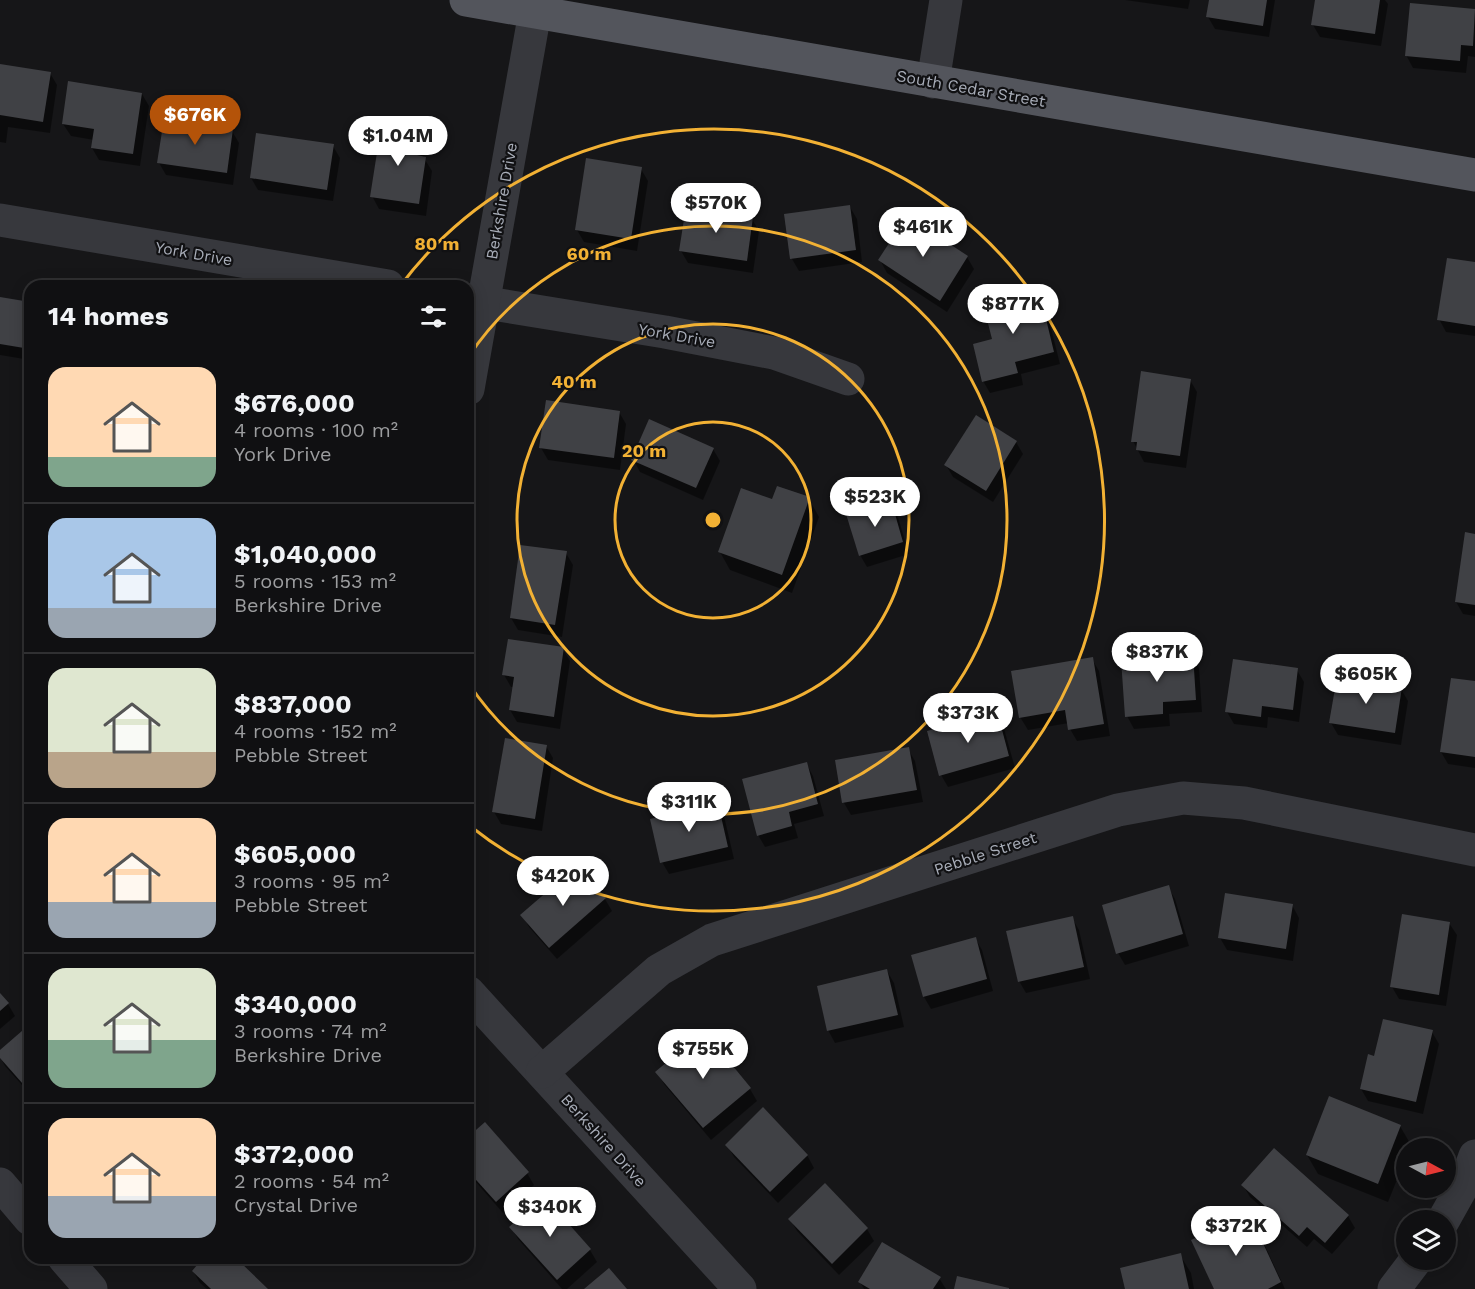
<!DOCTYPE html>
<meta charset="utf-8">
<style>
:root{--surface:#101012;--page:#19191b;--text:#f1f3f6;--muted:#9c9d9f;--line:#303032;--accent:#b45309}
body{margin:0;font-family:"Work Sans",sans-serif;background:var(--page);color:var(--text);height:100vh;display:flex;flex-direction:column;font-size:22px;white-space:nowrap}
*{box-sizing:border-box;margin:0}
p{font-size:20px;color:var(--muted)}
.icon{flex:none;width:33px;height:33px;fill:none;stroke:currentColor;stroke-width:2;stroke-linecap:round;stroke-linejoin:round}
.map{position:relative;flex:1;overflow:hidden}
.panel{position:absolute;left:24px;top:280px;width:450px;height:984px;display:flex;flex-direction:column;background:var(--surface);border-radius:18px;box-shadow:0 3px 15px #0003,0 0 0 2px var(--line)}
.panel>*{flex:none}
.needle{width:39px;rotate:97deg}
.controls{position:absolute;left:1396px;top:1138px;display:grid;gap:12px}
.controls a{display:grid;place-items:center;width:60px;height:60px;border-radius:50%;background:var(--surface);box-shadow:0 3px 15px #0003,0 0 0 2px var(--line);font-size:30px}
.price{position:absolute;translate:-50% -51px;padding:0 14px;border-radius:21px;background:#fff;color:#222;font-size:20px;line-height:39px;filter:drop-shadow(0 2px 3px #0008)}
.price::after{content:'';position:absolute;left:50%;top:36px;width:18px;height:14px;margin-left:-9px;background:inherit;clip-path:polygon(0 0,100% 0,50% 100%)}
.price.active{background:var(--accent);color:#fff}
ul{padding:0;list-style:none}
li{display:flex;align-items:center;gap:18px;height:150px;padding:0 24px}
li+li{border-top:2px solid var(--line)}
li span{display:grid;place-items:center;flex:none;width:168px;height:120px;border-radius:18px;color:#555}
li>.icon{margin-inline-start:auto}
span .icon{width:72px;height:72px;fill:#fffc;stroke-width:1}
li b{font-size:26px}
h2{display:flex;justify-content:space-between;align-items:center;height:72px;padding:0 24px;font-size:26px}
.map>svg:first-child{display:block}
</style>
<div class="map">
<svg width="1475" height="1289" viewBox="0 0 1475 1289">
<rect width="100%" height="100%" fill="#161618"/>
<g fill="#0007">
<polygon points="1125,0 1190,0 1188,9"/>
<polygon points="1210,0 1275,0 1269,37 1215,29 1208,17"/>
<polygon points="1316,0 1385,0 1388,4 1381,46 1320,37 1313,25"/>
<polygon points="1411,5 1475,11 1475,57 1468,56 1466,73 1413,68 1406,55"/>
<polygon points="0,65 50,73 57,85 50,133 8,127 6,143 0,142"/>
<polygon points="142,94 149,106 140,166 99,160 92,148 94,140 71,136 63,124"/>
<polygon points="232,131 239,143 233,185 166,175 159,163"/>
<polygon points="419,134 426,147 424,158 432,171 426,216 379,209 372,196"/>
<polygon points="333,146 340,158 333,201 258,190 251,178"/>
<polygon points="641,169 648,181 637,251 584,242 577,230"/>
<polygon points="850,207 857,219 862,262 799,271 792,259 786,215"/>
<polygon points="908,218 967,257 974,269 947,312 887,273 880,260"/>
<polygon points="752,219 759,231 753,273 688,263 681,251"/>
<polygon points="1475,264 1475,336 1446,332 1439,319"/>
<polygon points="1038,292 1045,304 1060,364 1021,374 1023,385 990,393 983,381 993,340"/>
<polygon points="0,298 30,303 30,360 0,355"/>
<polygon points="1190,380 1197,392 1186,468 1144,462 1133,441"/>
<polygon points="619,412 626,424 620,470 548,460 541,448"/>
<polygon points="1016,442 1023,454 993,502 953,477 946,465"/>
<polygon points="713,449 720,461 703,500 640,472 633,459"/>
<polygon points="809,499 819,517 792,593 730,570 720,552 773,501"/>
<polygon points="890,502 897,514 909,554 867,567 860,555"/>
<polygon points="1475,535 1475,616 1463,614 1456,602"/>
<polygon points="566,553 573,565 562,637 518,630 511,618"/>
<polygon points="563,649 570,661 560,729 517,722 510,710 514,687 511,687 504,675"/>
<polygon points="1192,656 1199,668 1202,712 1169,714 1170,726 1134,729 1127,716"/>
<polygon points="1092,659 1099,671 1110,736 1077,741 1070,729 1069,723 1028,730 1020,717"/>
<polygon points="1297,670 1304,682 1299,722 1268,717 1267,728 1234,724 1227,712"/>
<polygon points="1475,683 1475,768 1448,764 1441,752"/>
<polygon points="1401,689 1408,701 1401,745 1338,735 1331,723"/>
<polygon points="996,713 1003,725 1015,768 948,787 941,775"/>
<polygon points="546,746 553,758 542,831 501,824 494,812"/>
<polygon points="908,749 915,761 923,802 851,815 844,803 837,761"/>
<polygon points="806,763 813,776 824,816 794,824 798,838 765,847 758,835"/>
<polygon points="717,804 724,816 734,859 669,874 662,862"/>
<polygon points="578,867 605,899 612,911 557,959 529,927 522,915"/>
<polygon points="1168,887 1175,899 1189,946 1125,965 1118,953"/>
<polygon points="1292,905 1299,918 1293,961 1227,950 1220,938"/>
<polygon points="1072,918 1079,930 1090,979 1026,993 1019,981"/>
<polygon points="1449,923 1457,935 1446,1006 1399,999 1392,987"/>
<polygon points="975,938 982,950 993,991 931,1009 924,997 913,956"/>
<polygon points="887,971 894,983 904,1027 835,1043 828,1030"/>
<polygon points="0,995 8,1004 15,1016 0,1029"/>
<polygon points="30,1026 30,1094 5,1066 0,1057 0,1052"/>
<polygon points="1432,1032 1439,1044 1423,1114 1368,1101 1361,1089 1375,1058"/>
<polygon points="657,1072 750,1089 757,1101 711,1140 664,1084"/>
<polygon points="1400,1126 1411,1145 1409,1149 1407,1149 1407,1155 1388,1202 1318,1174 1307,1155"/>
<polygon points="468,1139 527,1173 534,1185 503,1213 468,1173"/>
<polygon points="727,1145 807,1155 814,1168 778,1203 734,1157"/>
<polygon points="1243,1185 1348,1216 1355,1228 1332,1254 1314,1239 1307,1247 1250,1197"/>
<polygon points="1248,1215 1259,1233 1285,1289 1215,1289"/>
<polygon points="790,1219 867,1229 874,1241 839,1275 797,1231"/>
<polygon points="511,1227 590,1250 597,1262 567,1289 562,1289 518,1239"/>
<polygon points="1180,1255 1191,1273 1194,1289 1126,1289"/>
<polygon points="177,1258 186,1258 181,1263"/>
<polygon points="193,1271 266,1289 207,1289 200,1283"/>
<polygon points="939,1278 946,1289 864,1289 860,1282"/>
</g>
<g fill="#404145">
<polygon points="1209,0 1267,0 1263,26 1206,17"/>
<polygon points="1315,0 1380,0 1375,34 1311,25"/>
<polygon points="1410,3 1475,9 1473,46 1461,45 1460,61 1405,56"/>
<polygon points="0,64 51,72 43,122 0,115"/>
<polygon points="68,81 142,93 133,154 91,148 94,129 62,124"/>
<polygon points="164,119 233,129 227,173 157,163"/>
<polygon points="381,127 420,133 417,155 426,157 419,204 370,197"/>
<polygon points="256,133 334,144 327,190 250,178"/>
<polygon points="586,158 642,167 631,239 575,230"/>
<polygon points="850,205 856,250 790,259 784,214"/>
<polygon points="686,207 753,217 747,261 679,251"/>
<polygon points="907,216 968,256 940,301 878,260"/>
<polygon points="1447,258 1475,262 1475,326 1437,320"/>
<polygon points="1039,290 1054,352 1015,362 1018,373 982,382 973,344 992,339 983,304"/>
<polygon points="0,297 30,302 30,349 0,344"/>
<polygon points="1141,371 1191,379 1180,456 1136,450 1137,442 1131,442"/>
<polygon points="546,400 620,411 614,458 539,448"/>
<polygon points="976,415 1017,441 986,491 944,465"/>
<polygon points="649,419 714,448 696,488 631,460"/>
<polygon points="777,486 810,497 782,575 718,552 741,488 772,499"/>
<polygon points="891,500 903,542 859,556 846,514"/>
<polygon points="1465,532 1475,534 1475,605 1455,602"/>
<polygon points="520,545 567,551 555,625 510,618"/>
<polygon points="508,639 564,647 554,717 509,710 514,677 502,675"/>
<polygon points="1193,654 1196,700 1163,702 1163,714 1125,717 1121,659"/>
<polygon points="1093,657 1104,724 1068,730 1065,710 1019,718 1011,671"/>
<polygon points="1233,659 1298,668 1293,710 1262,706 1261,717 1225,712"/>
<polygon points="1337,677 1402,687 1395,733 1329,723"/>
<polygon points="1451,678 1475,681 1475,757 1440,752"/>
<polygon points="997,711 1009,756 939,776 927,731"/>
<polygon points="505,738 547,745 535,819 492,812"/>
<polygon points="909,747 917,790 842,803 835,760"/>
<polygon points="807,762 818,804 789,812 792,826 757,836 742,779"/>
<polygon points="718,803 728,847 660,863 650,819"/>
<polygon points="578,865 606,898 549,948 520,915"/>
<polygon points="1169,885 1183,934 1116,954 1102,905"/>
<polygon points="1225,893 1293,904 1286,949 1218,938"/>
<polygon points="1402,914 1450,922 1439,995 1390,987"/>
<polygon points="1073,916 1084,967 1018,982 1006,931"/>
<polygon points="976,937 987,979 923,997 911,955"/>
<polygon points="887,969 898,1015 827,1031 817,986"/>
<polygon points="0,993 9,1003 0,1011"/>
<polygon points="1383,1019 1433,1030 1416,1102 1360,1089 1368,1054 1374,1056"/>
<polygon points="30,1024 30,1092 0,1058 0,1050"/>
<polygon points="704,1031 751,1088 703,1128 655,1072"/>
<polygon points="1329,1096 1401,1125 1378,1184 1306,1155"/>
<polygon points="763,1107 808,1155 770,1192 725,1145"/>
<polygon points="485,1122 529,1172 496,1202 468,1171 468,1137"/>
<polygon points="1274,1148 1349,1215 1325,1243 1307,1227 1299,1236 1241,1185"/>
<polygon points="825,1183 868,1228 832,1264 788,1219"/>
<polygon points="544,1196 591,1249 557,1280 509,1227"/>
<polygon points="1249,1213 1281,1282 1268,1289 1214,1289 1191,1240"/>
<polygon points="882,1242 941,1277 933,1289 870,1289 858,1282"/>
<polygon points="1181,1253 1189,1289 1125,1289 1120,1268"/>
<polygon points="203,1258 236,1258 268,1289 211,1289 192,1271"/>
<polygon points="609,1268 627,1289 584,1289"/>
<polygon points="957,1276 1009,1288 1009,1289 954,1289"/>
</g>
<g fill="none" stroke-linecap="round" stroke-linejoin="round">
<g stroke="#37383d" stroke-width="33">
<polyline points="933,82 946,0"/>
<polyline points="0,220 388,286"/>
<polyline points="468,300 665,332 774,353 848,379"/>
<polyline points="468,389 535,12"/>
<polyline points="468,992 740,1289"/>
<polyline points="542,1072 659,970 712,940 1118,810 1183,798 1244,803 1475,850"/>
<polyline points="0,1184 30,1219"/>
<polyline points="1443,1221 1467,1178 1475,1156"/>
<polyline points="64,1258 91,1289"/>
<polyline points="1394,1289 1416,1260"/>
</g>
<polyline stroke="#53555c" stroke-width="33" points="466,0 1475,175"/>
</g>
<g fill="none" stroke="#f2b134" stroke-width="3">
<circle cx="713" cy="520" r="98"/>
<circle cx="713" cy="520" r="196"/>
<path d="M469 356A294 294 0 1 1 469 684"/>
<path d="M401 285A391 391 0 1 1 470 826"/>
</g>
<g text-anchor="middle" stroke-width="4.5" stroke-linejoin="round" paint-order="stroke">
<g font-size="16" fill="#a8adb8" stroke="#111113">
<text transform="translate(971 88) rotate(10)" y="6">South Cedar Street</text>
<text transform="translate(501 201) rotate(-80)" y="6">Berkshire Drive</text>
<text transform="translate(194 253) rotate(10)" y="6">York Drive</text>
<text transform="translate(677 335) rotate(10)" y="6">York Drive</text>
<text transform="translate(985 853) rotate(-18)" y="6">Pebble Street</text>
<text transform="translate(604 1140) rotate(48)" y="6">Berkshire Drive</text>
</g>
</g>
<circle cx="713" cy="520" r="9" fill="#f2b134" stroke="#111113" stroke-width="3"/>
<g font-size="18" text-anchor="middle" font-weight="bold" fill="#f2b134" stroke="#111113" stroke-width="4.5" stroke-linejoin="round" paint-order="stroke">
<text x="437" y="250">80 m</text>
<text x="589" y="260">60 m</text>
<text x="574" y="388">40 m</text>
<text x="644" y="457">20 m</text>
</g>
</svg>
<div class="controls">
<a><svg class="needle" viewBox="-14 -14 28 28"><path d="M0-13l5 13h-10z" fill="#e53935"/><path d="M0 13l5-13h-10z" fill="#9c9d9f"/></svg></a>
<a><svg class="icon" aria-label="layers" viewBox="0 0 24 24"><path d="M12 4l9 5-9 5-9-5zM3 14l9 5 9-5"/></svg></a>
</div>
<b class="price active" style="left:195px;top:146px">$676K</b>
<b class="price" style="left:398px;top:167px">$1.04M</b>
<b class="price" style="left:716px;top:234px">$570K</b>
<b class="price" style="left:923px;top:258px">$461K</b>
<b class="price" style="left:1013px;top:335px">$877K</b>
<b class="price" style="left:875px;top:528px">$523K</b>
<b class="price" style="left:1157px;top:683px">$837K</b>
<b class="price" style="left:1366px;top:705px">$605K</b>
<b class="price" style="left:968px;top:744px">$373K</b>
<b class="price" style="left:689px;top:833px">$311K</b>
<b class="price" style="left:563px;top:907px">$420K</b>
<b class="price" style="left:703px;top:1080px">$755K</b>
<b class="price" style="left:550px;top:1238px">$340K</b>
<b class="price" style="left:1236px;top:1257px">$372K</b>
<section class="panel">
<h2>14 homes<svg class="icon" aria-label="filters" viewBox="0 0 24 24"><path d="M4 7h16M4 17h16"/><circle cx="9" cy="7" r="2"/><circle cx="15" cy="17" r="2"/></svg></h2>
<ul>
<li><span style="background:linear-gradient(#ffd9b3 75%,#7fa58c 0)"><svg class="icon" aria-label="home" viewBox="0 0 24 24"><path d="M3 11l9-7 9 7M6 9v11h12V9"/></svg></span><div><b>$676,000</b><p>4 rooms · 100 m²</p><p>York Drive</p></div></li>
<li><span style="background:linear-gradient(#a9c7e8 75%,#9aa5b1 0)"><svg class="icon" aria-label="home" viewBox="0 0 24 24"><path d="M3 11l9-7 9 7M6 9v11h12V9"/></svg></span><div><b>$1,040,000</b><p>5 rooms · 153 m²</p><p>Berkshire Drive</p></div></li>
<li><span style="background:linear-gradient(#dfe7d0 70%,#b9a48a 0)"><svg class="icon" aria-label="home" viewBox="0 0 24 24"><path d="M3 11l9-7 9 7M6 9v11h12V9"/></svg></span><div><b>$837,000</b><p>4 rooms · 152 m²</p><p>Pebble Street</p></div></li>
<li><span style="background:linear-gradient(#ffd9b3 70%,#9aa5b1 0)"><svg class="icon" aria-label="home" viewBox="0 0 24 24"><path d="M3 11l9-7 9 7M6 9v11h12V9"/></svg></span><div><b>$605,000</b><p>3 rooms · 95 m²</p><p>Pebble Street</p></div></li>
<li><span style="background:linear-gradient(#dfe7d0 60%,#7fa58c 0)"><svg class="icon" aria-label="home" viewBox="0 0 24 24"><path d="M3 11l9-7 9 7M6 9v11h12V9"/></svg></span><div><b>$340,000</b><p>3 rooms · 74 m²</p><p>Berkshire Drive</p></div></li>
<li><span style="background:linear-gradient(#ffd9b3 65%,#9aa5b1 0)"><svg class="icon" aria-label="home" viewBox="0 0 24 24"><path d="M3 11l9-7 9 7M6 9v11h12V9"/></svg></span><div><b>$372,000</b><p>2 rooms · 54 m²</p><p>Crystal Drive</p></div></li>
</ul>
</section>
</div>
